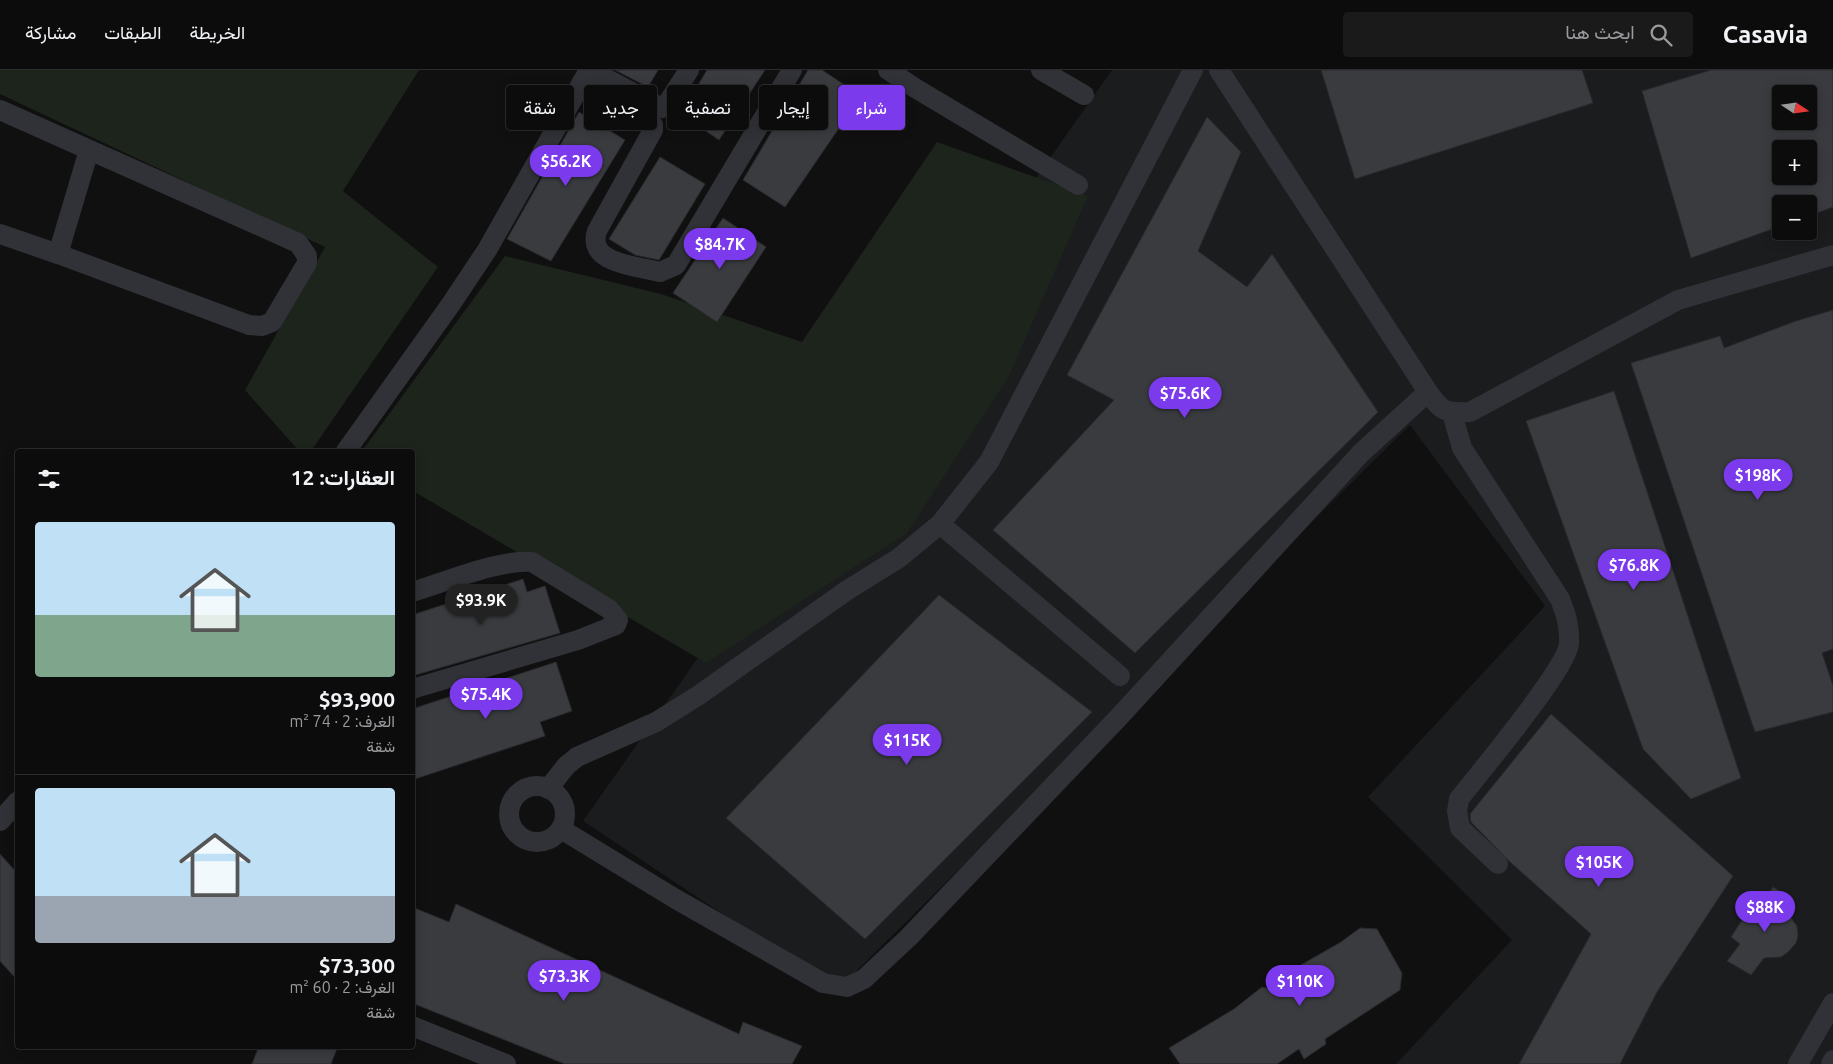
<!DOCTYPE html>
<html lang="ar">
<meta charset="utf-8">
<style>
:root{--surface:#0c0c0d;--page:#1a1a1b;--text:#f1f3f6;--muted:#9a9b9d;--line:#2c2c2e;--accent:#7c3aed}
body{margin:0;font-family:Ubuntu,Vazirmatn,sans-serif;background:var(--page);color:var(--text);direction:rtl;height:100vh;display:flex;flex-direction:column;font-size:19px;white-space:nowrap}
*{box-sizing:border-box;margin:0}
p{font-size:16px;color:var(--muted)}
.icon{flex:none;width:28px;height:28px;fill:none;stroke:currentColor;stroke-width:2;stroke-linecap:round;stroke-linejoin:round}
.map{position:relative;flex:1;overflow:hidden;direction:ltr}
.panel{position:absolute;left:15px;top:379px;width:400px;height:600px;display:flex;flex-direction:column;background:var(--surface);border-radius:5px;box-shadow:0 2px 12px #0003,0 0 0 1px var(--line);direction:rtl}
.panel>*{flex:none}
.banner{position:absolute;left:430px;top:15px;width:475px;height:45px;direction:rtl;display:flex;gap:10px}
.needle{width:32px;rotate:103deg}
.controls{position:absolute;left:1772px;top:15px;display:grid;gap:10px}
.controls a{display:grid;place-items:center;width:45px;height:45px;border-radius:5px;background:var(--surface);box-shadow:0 2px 12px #0003,0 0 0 1px var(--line);font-size:25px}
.price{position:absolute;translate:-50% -42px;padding:0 11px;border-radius:18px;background:var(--accent);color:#fff;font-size:16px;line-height:32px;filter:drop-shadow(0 1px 2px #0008)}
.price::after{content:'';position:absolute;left:50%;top:30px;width:15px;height:11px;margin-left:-8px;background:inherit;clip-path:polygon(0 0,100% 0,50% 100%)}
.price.on{background:#222;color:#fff}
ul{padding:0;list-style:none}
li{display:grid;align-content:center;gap:10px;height:265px;padding:0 20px}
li+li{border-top:1px solid var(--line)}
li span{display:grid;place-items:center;height:155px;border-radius:5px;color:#555}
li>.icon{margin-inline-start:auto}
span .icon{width:90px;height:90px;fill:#fffc;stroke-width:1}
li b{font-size:21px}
h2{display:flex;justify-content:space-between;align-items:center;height:60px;padding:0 20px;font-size:21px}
.pill{padding:0 18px;border-radius:5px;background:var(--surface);box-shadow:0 2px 12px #0003,0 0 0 1px var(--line);font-size:18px;line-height:45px}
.pill.on{background:var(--accent);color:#fff}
header{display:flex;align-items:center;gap:30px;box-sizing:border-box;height:70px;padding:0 25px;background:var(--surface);border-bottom:1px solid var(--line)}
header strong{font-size:24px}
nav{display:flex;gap:28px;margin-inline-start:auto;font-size:18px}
.search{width:350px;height:45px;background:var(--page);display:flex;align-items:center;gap:12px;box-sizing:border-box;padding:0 18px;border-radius:5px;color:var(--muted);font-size:19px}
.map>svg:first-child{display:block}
</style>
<header>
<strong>Casavia</strong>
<div class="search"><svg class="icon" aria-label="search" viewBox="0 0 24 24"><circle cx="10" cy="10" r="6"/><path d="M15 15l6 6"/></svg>ابحث هنا</div>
<nav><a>الخريطة</a><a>الطبقات</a><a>مشاركة</a></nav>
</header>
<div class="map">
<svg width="1833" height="994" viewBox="0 0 1833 994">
<rect width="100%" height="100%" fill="#101011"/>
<path fill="#1b1c1e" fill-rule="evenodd" d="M1112,0H1833V994H1396L1512,870L1368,727L1545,536L1410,355L837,920L583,751ZM1781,24H1809V51H1781ZM1781,79H1809V106H1781ZM1781,134H1809V161H1781Z"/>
<g fill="#1c241c">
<polygon points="0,0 419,0 343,121 438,197 311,381 299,381 245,320 325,177 0,24"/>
<polygon points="937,72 1088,126 1009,306 907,463 706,593 413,421 412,381 362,381 505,186 661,224 802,272"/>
</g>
<g fill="#393b3f" stroke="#2a2a2e" fill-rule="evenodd">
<polygon points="615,0 658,0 648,17"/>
<polygon points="707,0 765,0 719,70 681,44"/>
<polygon points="808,0 822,0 861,26 785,137 743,110"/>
<polygon points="1321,0 1582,0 1593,33 1355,109"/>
<path d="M1711,0H1833V137L1809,146V134H1781V156L1691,188L1642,21ZM1781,24H1809V51H1781ZM1781,79H1809V106H1781Z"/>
<polygon points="579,42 625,70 551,191 507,169"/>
<polygon points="1207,47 1241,82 1198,181 1247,217 1272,184 1378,342 1135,583 993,460 1114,330 1067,305"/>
<polygon points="660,87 705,114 659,190 635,185 609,169"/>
<polygon points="723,148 766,177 717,252 673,223"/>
<polygon points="1833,240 1833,579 1822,583 1833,616 1833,642 1755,662 1631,293 1720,266 1724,278 1796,251"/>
<polygon points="1614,321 1741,708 1691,729 1643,679 1526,351"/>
<polygon points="523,509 527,522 545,516 560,563 412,606 412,545"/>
<polygon points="939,525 1092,642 865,869 726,748"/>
<polygon points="556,592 572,641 540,652 545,666 412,710 412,639"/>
<polygon points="1551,644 1733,806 1657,922 1620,994 1519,994 1591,864 1509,791 1471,752 1470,744"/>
<polygon points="0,784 18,804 18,911 0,891"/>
<polygon points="1773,817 1793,829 1786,841 1797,856 1798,866 1796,873 1788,882 1781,887 1764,888 1751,905 1727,891 1740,874 1731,867 1751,836 1758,840"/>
<polygon points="456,834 739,964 743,952 802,976 792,994 565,994 412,933 412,837 449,852"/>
<polygon points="1360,858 1377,859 1402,903 1400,920 1325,969 1326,974 1304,989 1299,979 1277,994 1180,994 1169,978 1234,939 1262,917 1277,921 1280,907 1341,872"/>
<polygon points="259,976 338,976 331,994 252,994"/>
</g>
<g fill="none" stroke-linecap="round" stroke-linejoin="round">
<g stroke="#303237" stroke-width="20">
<polyline points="590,0 662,38 667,34 689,0"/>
<polyline points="888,0 915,18 1078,115"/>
<polyline points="1041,0 1084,25"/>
<path d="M1219,0L1428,322C1442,342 1445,343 1470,342L1678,230L1833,185"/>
<path d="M582,12L653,55V60L597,161C586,194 638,196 660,202L676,195L792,0"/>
<polyline points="0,40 298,173 307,186 307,193 272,252 262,256 249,255 58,184 0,164"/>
<polyline points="58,184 89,80"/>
<path d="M1452,343L1462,378L1560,529C1566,544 1570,557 1569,574C1566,600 1480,702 1459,729L1457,741L1460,758L1498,794"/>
<polyline points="346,381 451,234 487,180 589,0"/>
<polyline points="940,454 1120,606"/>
<path d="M412,522C446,512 499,489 532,492L609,539L618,550L616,555L578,570L412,619"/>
<circle cx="537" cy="744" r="28"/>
<polyline points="548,719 566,696 577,687 656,652 699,625 846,521 899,488 940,454 989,392 1193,0"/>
<polyline points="0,751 18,731"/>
<polyline points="561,759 674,828 823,913 847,917 864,909 909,867 1119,647 1361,383 1428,322"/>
<polyline points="412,956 506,994"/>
<polyline points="1798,994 1833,933"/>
<polyline points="1831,994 1833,990"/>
</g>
</g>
</svg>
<div class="controls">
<a><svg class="needle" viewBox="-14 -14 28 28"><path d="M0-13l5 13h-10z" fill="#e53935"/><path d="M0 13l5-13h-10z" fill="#9a9b9d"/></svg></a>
<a>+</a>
<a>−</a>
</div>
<b class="price" style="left:566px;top:117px">$56.2K</b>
<b class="price" style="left:720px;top:200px">$84.7K</b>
<b class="price" style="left:1185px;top:349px">$75.6K</b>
<b class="price" style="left:1758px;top:431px">$198K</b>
<b class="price" style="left:1634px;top:521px">$76.8K</b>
<b class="price on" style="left:481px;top:556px">$93.9K</b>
<b class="price" style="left:486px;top:650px">$75.4K</b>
<b class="price" style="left:907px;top:696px">$115K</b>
<b class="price" style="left:1599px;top:818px">$105K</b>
<b class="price" style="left:1765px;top:863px">$88K</b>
<b class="price" style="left:564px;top:932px">$73.3K</b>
<b class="price" style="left:1300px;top:937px">$110K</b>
<div class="banner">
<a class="pill on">شراء</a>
<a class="pill">إيجار</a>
<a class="pill">تصفية</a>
<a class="pill">جديد</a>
<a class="pill">شقة</a>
</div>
<section class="panel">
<h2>العقارات: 12<svg class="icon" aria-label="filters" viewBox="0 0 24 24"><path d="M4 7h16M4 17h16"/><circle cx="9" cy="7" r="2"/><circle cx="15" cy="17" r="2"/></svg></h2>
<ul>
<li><span style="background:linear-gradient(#bfe0f5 60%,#7fa58c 0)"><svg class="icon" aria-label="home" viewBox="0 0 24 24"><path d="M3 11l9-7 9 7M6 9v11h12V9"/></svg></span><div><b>$93,900</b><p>الغرف: 2 · 74 m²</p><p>شقة</p></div></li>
<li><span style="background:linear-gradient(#bfe0f5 70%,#9aa5b1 0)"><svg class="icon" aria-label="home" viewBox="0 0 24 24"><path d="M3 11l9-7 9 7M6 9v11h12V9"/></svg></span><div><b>$73,300</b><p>الغرف: 2 · 60 m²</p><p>شقة</p></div></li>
</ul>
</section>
</div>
